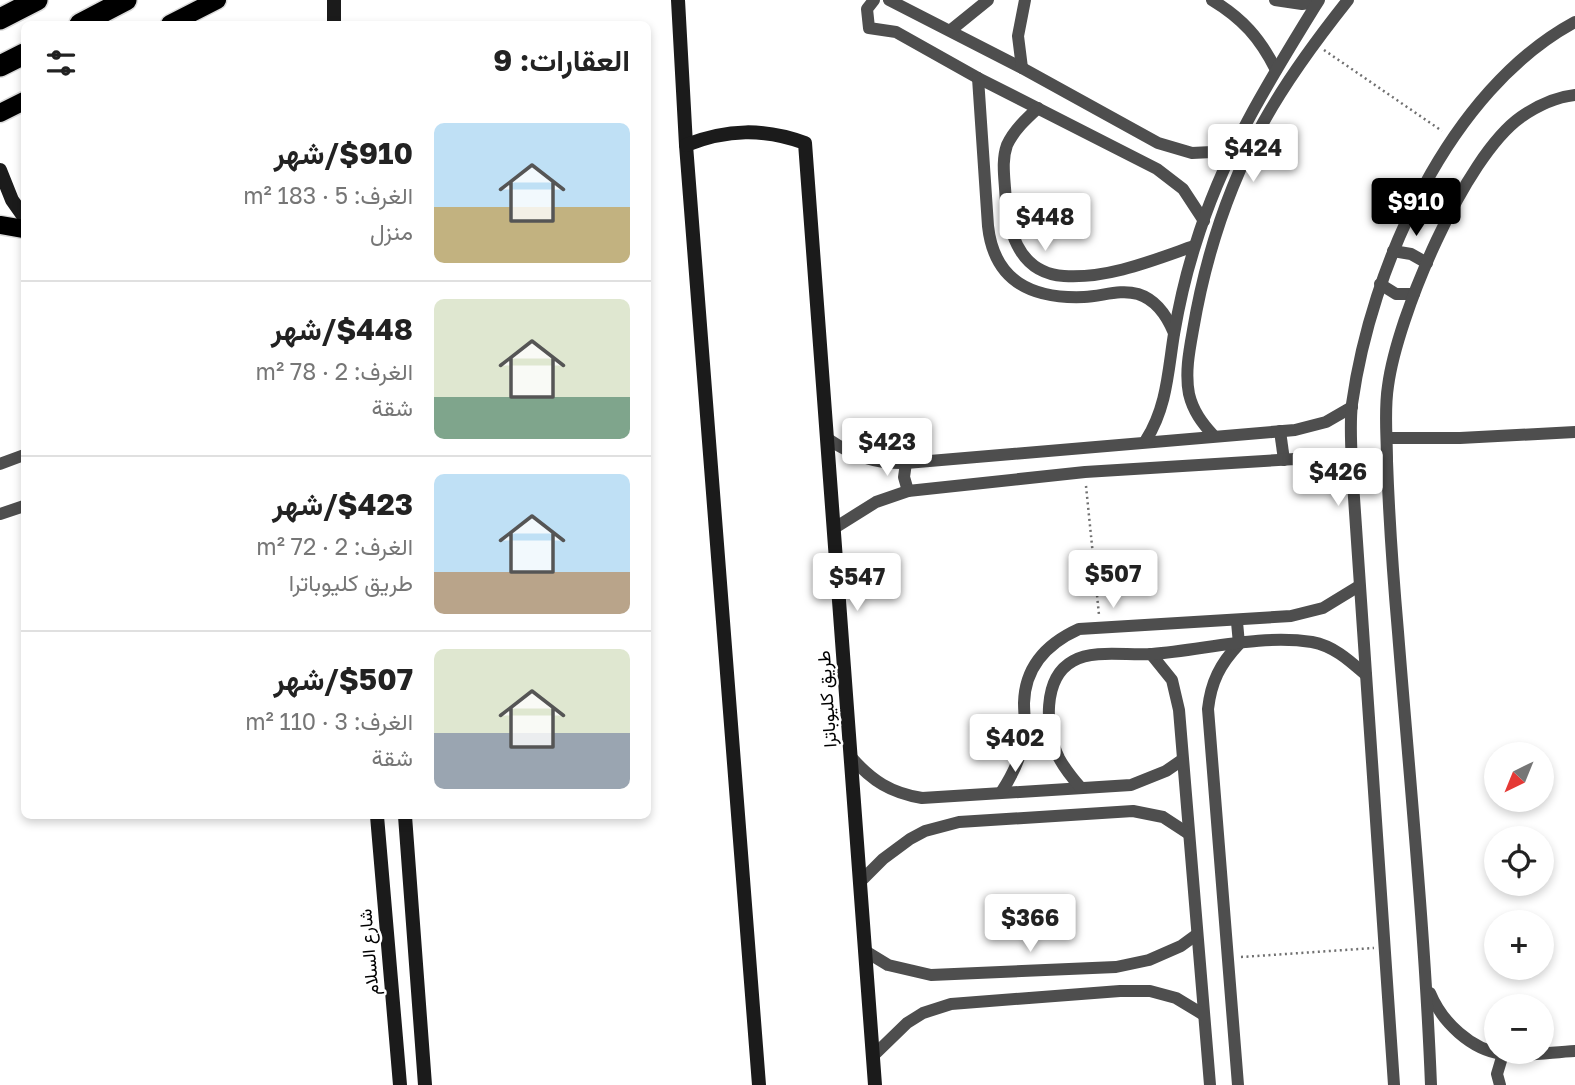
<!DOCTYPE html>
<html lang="ar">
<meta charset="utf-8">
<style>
:root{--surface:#fff;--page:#f2f2f2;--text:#222;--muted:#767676;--line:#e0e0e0;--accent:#000}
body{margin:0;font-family:"Golos Text",Vazirmatn,sans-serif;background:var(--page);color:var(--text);direction:rtl;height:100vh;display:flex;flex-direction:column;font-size:26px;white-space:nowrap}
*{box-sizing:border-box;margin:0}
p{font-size:23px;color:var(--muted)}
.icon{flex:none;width:38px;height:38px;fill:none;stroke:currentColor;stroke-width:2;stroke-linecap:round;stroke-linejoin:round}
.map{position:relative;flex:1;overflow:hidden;direction:ltr}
.panel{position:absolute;left:21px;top:21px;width:630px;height:798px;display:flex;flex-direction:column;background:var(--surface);border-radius:10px;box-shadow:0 4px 10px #0003;direction:rtl}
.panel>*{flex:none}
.needle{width:46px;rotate:223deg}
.tools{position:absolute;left:1484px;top:742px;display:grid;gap:14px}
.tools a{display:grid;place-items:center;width:70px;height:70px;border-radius:50%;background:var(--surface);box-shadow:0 4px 10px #0003;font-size:35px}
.price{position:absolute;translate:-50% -60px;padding:0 16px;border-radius:7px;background:#fff;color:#222;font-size:23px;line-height:46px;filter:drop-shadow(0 2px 4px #0008)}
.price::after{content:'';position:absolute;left:50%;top:42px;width:21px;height:16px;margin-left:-10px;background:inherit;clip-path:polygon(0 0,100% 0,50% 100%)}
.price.selected{background:var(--accent);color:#fff}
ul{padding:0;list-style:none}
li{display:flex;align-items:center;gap:21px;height:175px;padding:0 21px}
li+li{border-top:2px solid var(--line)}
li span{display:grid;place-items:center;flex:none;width:196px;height:140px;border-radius:10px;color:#555}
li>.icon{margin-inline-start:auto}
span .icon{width:84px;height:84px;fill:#fffc;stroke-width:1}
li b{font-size:30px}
h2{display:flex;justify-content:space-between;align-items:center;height:84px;padding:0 21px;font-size:30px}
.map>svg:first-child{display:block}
</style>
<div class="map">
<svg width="1575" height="1085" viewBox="0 0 1575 1085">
<rect width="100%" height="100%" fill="#fff"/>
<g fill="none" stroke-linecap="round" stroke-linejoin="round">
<defs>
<g id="primary">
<polyline points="170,24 217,0"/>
<polyline points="0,113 24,101"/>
<polyline points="0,225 24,229"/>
</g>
<g id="highway">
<polyline points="0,19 37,0"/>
<polyline points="80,24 126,0"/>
<polyline points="0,66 24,54"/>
</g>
</defs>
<use href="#primary" stroke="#dbdbdb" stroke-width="21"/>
<use href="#highway" stroke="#dbdbdb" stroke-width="24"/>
<g stroke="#707070" stroke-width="2.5" stroke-dasharray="2 3.5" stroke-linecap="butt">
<polyline points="1324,50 1442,131"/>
<polyline points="1086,486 1099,615"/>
<polyline points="1241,957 1374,948"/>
</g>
<g stroke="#4e4e4e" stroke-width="12">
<polyline points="874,0 867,9 869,28 896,32 978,78 1157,169 1183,189 1204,221"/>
<polyline points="889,0 1022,68 1158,143 1192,153 1232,151"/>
<path d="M1212,0C1242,18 1260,38 1276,70"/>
<polyline points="1275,0 1302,4 1317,2"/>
<polyline points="951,30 988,0"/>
<polyline points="1022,68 1018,36 1025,0"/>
<path d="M978,78L988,226C994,281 1032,299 1084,297C1103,296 1120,289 1138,294C1157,300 1167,316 1174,333"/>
<path d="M1038,108C1026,119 1014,130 1007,145C1002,159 1004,174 1005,188C1007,226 1016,273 1064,276C1108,279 1154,260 1194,246"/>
<polyline points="1393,251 1411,254 1427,263"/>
<polyline points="1380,284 1396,294 1414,294"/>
<polyline points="1280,431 1284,460"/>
<path d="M1213,435C1202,423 1193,411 1189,394C1185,373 1189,352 1193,330C1205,259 1228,187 1263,123C1287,79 1317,39 1348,0"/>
<polyline points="1387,438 1460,438 1575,432"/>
<path d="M828,439C853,456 876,464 906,463L1295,430L1326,422L1352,407"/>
<path d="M1146,440C1167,407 1168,371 1174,334C1179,305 1186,274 1195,246C1223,154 1269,81 1319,0"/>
<polyline points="906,463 904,477 908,491"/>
<polyline points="0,464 24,455"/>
<polyline points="0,514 24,506"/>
<polyline points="833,529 876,502 908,491 1085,472 1295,459 1323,464 1353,483"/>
<path d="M1237,622L1239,644C1220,664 1211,682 1208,709L1238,1085"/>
<polyline points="1151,654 1172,680 1179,710 1210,1085"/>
<path d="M851,757C872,781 891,793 922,798L1131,785L1166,771L1182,760"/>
<path d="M1081,788C1073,779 1065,769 1059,758C1045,730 1042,678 1073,661C1094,649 1128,656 1152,654C1204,650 1260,634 1312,642C1334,646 1350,661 1366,675"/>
<path d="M1002,791C1013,774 1022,756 1024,736C1026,724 1024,714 1024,703C1025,665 1048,643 1079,629L1291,616L1323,608L1359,586"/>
<polyline points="860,882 883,859 910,839 925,831 959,822 1133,811 1163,817 1189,834"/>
<polyline points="865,951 888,965 931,975 1116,967 1149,960 1181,946 1196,935"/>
<path d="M1430,993C1442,1022 1471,1050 1503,1054C1526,1057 1552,1052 1575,1051"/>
<polyline points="873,1056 907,1023 923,1013 951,1004 1120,991 1150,991 1176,998 1204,1015"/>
<path d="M1394,1085L1353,483C1352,457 1349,429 1352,404C1371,267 1449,90 1575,22"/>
<path d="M1431,1085C1425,934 1410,783 1398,632C1393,575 1389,518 1387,461C1387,436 1384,411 1388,386C1397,317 1464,157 1521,117C1537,106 1556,97 1575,95"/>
<polyline points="1500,1085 1497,1074 1503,1054"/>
</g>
<g stroke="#1b1b1b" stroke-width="14">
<polyline points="334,0 334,24"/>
<polyline points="678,0 686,145 759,1085"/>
<path d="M686,145C727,129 764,128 805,143L875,1085"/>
<polyline points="0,170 12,200 24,217"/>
<polyline points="377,816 400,1085"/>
<polyline points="405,816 425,1085"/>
</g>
<use href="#primary" stroke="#000" stroke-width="18"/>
<use href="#highway" stroke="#000" stroke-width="21"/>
</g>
<g text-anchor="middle" stroke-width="5" stroke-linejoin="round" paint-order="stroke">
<g font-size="18" fill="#000" stroke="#fff">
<text transform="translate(827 699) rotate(-94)" y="6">طريق كليوباترا</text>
<text transform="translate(369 952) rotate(-95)" y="6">شارع السلام</text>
</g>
</g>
</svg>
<div class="tools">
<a><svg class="needle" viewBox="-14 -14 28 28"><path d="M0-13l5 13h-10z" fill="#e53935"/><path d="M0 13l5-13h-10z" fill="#767676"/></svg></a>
<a><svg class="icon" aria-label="locate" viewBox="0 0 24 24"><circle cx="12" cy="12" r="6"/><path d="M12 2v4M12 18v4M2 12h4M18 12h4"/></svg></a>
<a>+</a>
<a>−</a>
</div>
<b class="price" style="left:1253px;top:184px">$424</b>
<b class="price selected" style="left:1416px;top:238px">$910</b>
<b class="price" style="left:1045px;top:253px">$448</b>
<b class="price" style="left:887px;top:478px">$423</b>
<b class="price" style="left:1338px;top:508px">$426</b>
<b class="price" style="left:1113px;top:610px">$507</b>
<b class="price" style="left:857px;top:613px">$547</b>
<b class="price" style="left:1015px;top:774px">$402</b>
<b class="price" style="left:1030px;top:954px">$366</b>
<section class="panel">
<h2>العقارات: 9<svg class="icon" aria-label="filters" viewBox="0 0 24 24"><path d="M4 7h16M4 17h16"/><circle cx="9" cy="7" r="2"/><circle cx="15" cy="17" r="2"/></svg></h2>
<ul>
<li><span style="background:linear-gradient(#bfe0f5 60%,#c2b280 0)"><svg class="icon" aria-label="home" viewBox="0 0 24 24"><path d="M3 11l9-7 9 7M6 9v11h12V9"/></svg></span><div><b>$910/شهر</b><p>الغرف: 5 · 183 m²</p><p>منزل</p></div></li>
<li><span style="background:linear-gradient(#dfe7d0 70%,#7fa58c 0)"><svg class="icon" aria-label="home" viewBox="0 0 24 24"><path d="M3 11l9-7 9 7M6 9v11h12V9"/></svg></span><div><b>$448/شهر</b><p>الغرف: 2 · 78 m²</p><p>شقة</p></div></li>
<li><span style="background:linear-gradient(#bfe0f5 70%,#b9a48a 0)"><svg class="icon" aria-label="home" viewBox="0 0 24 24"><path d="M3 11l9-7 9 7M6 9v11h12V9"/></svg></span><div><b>$423/شهر</b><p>الغرف: 2 · 72 m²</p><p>طريق كليوباترا</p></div></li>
<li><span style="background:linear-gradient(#dfe7d0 60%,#9aa5b1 0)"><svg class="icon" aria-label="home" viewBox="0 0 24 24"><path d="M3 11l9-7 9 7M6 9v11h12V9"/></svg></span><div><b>$507/شهر</b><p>الغرف: 3 · 110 m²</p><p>شقة</p></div></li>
</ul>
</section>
</div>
